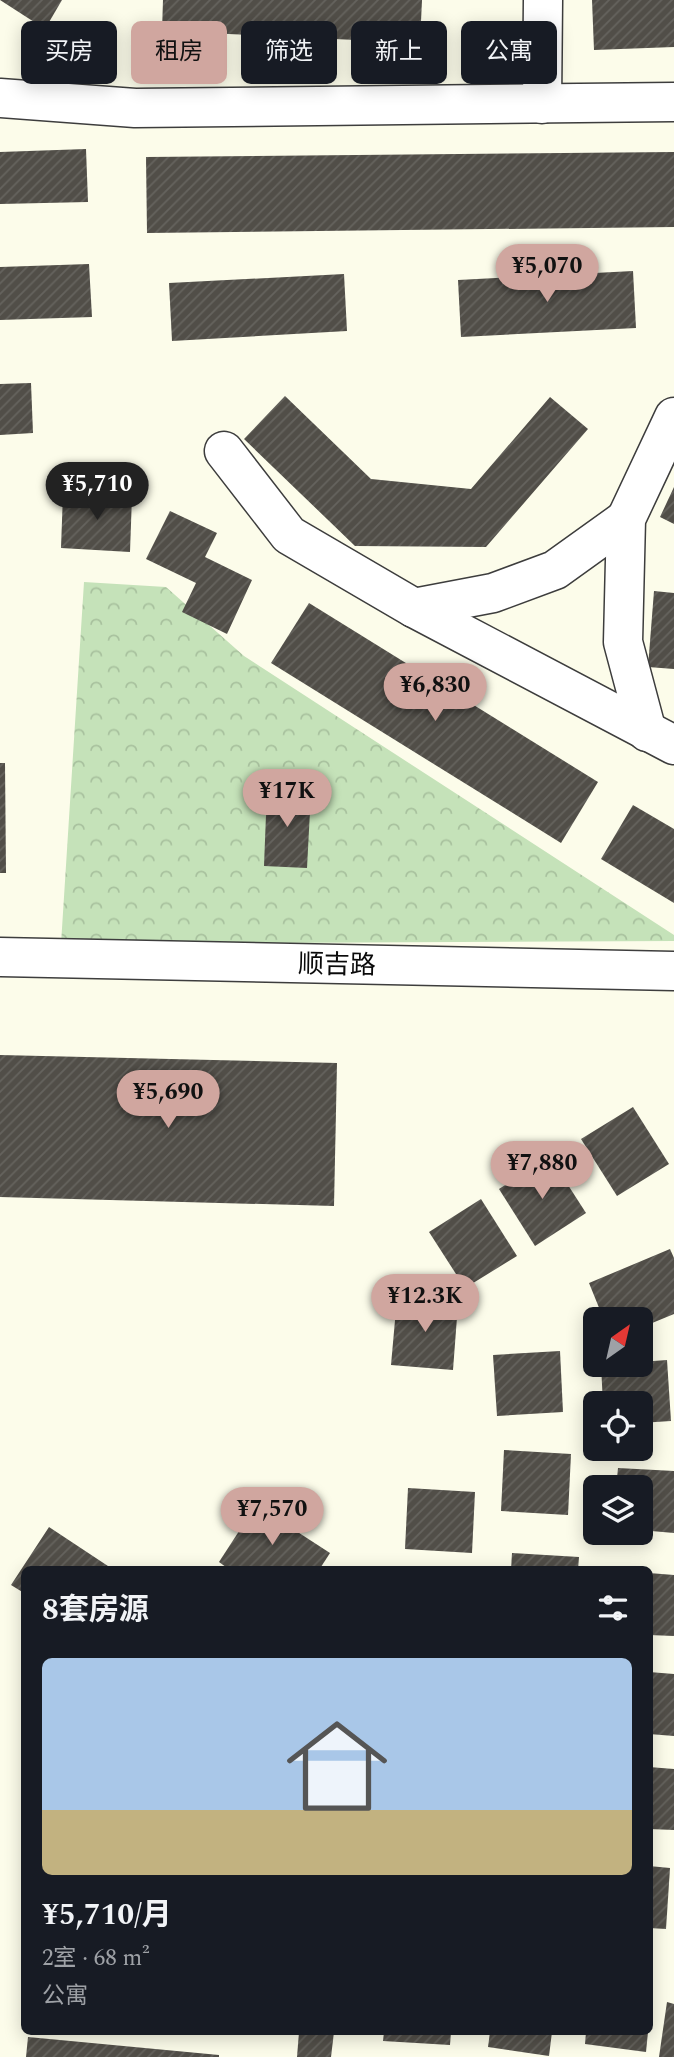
<!DOCTYPE html>
<html lang="zh">
<meta charset="utf-8">
<style>
:root{--surface:#171b24;--page:#242831;--text:#f1f3f6;--muted:#9ea1a6;--line:#363941;--accent:#d0a69f}
body{margin:0;font-family:Spectral,"Noto Sans SC",serif;background:var(--page);color:var(--text);height:100vh;display:flex;flex-direction:column;font-size:26px;white-space:nowrap}
*{box-sizing:border-box;margin:0}
p{font-size:23px;color:var(--muted)}
.icon{flex:none;width:38px;height:38px;fill:none;stroke:currentColor;stroke-width:2;stroke-linecap:round;stroke-linejoin:round}
.map{position:relative;flex:1;overflow:hidden}
.side{position:absolute;left:21px;top:1566px;width:632px;height:469px;display:flex;flex-direction:column;background:var(--surface);border-radius:10px;box-shadow:0 4px 18px #0003}
.side>*{flex:none}
.guide{position:absolute;left:21px;top:21px;width:634px;height:63px;display:flex;gap:14px}
.needle{width:46px;rotate:34deg}
.controls{position:absolute;left:583px;top:1307px;display:grid;gap:14px}
.controls a{display:grid;place-items:center;width:70px;height:70px;border-radius:10px;background:var(--surface);box-shadow:0 4px 18px #0003;font-size:35px}
.price{position:absolute;translate:-50% -60px;padding:0 16px;border-radius:24px;background:var(--accent);color:#111;font-size:23px;line-height:46px;filter:drop-shadow(0 2px 4px #0008)}
.price::after{content:'';position:absolute;left:50%;top:42px;width:21px;height:16px;margin-left:-10px;background:inherit;clip-path:polygon(0 0,100% 0,50% 100%)}
.price.on{background:#222;color:#fff}
ul{padding:0;list-style:none}
li{display:grid;align-content:center;gap:14px;height:371px;padding:0 21px}
li+li{border-top:2px solid var(--line)}
li span{display:grid;place-items:center;height:217px;border-radius:10px;color:#555}
li>.icon{margin-inline-start:auto}
span .icon{width:126px;height:126px;fill:#fffc;stroke-width:1}
li b{font-size:30px}
h2{display:flex;justify-content:space-between;align-items:center;height:84px;padding:0 21px;font-size:30px}
.chip{padding:0 24px;border-radius:10px;background:var(--surface);box-shadow:0 4px 18px #0003;font-size:24px;line-height:63px}
.chip.on{background:var(--accent);color:#111}
.map>svg:first-child{display:block}
</style>
<div class="map">
<svg width="674" height="2057" viewBox="0 0 674 2057">
<defs>
<pattern id="park-crowns" width="20" height="18" patternUnits="userSpaceOnUse" patternTransform="scale(1.75)"><rect width="20" height="18" fill="#c5e2b9"/><path d="M2 6a3 3 0 1 1 6 0M12 15a3 3 0 1 1 6 0" fill="none" stroke="#a8c19e"/></pattern>
<pattern id="building-hatch" width="6" height="6" patternUnits="userSpaceOnUse" patternTransform="scale(1.75)"><rect width="6" height="6" fill="#514e48"/><path d="M-1 1l2-2M0 6l6-6M5 7l2-2" fill="none" stroke="#65635e"/></pattern>
</defs>
<rect width="100%" height="100%" fill="#fcfcea"/>
<polygon fill="url(#park-crowns)" points="84,582 166,587 244,656 674,935 674,941 61,944"/>
<g fill="url(#building-hatch)">
<polygon points="0,0 62,0 45,29"/>
<polygon points="163,0 422,0 420,43 162,31"/>
<polygon points="592,0 674,0 674,47 594,50"/>
<polygon points="86,149 88,202 0,204 0,152"/>
<polygon points="674,152 674,227 147,233 146,157"/>
<polygon points="89,264 92,317 0,320 0,267"/>
<polygon points="633,271 636,328 461,337 458,280"/>
<polygon points="344,274 347,331 172,341 169,283"/>
<polygon points="31,383 33,433 0,435 0,384"/>
<polygon points="285,396 371,479 471,489 550,397 588,429 486,547 355,546 244,439"/>
<polygon points="674,487 674,524 660,517"/>
<polygon points="63,493 132,496 130,552 61,548"/>
<polygon points="170,511 217,533 205,557 252,580 227,634 182,612 196,583 146,559"/>
<polygon points="654,591 674,593 674,669 648,667"/>
<polygon points="309,603 598,782 561,843 271,663"/>
<polygon points="0,763 5,763 6,873 0,873"/>
<polygon points="267,789 311,792 307,868 264,866"/>
<polygon points="633,805 674,829 674,903 601,859"/>
<polygon points="0,1055 337,1063 334,1206 0,1197"/>
<polygon points="633,1107 669,1164 617,1196 581,1139"/>
<polygon points="550,1157 586,1213 535,1246 499,1189"/>
<polygon points="481,1199 517,1256 465,1288 429,1232"/>
<polygon points="670,1249 674,1258 674,1314 640,1328 640,1320 604,1320 589,1283"/>
<polygon points="397,1298 458,1304 453,1370 391,1365"/>
<polygon points="560,1351 563,1412 497,1416 493,1355"/>
<polygon points="667,1360 671,1421 640,1423 640,1404 603,1404 601,1365 640,1365 640,1362"/>
<polygon points="504,1450 571,1454 568,1515 501,1511"/>
<polygon points="618,1468 674,1471 674,1533 640,1530 640,1488 616,1488"/>
<polygon points="408,1488 475,1492 472,1553 405,1549"/>
<polygon points="256,1505 330,1553 319,1570 230,1570 219,1562"/>
<polygon points="49,1527 114,1570 24,1570 24,1593 11,1585"/>
<polygon points="512,1553 579,1557 578,1570 511,1570"/>
<polygon points="649,1573 674,1575 674,1636 649,1635"/>
<polygon points="649,1672 674,1674 674,1736 649,1734"/>
<polygon points="649,1767 674,1769 674,1830 649,1829"/>
<polygon points="649,1866 670,1868 666,1929 649,1928"/>
<polygon points="667,2002 674,2004 674,2057 659,2057"/>
<polygon points="299,2032 334,2032 331,2057 297,2057"/>
<polygon points="384,2032 451,2032 450,2045 383,2041"/>
<polygon points="490,2032 552,2032 549,2056 488,2047"/>
<polygon points="586,2032 648,2032 646,2052 585,2044"/>
<polygon points="28,2037 219,2055 219,2057 26,2057"/>
</g>
<g fill="none" stroke-linecap="round" stroke-linejoin="round">
<defs>
<g id="minor">
<polyline points="0,98 135,108 674,102"/>
<polyline points="542,104 543,0"/>
<polyline points="224,451 289,535 414,608 674,745"/>
<polyline points="414,608 493,593 555,570 626,519"/>
<polyline points="647,732 623,642 626,519 674,417"/>
<polyline points="0,957 674,971"/>
</g>
</defs>
<use href="#minor" stroke="#3d3d3d" stroke-width="41"/>
<use href="#minor" stroke="#fff" stroke-width="38"/>
</g>
<g text-anchor="middle" stroke-width="7" stroke-linejoin="round" paint-order="stroke">
<g font-size="26" fill="#0a0a0a" stroke="#fff">
<text transform="translate(337 964) rotate(1)" y="9">顺吉路</text>
</g>
</g>
</svg>
<div class="controls">
<a><svg class="needle" viewBox="-14 -14 28 28"><path d="M0-13l5 13h-10z" fill="#e53935"/><path d="M0 13l5-13h-10z" fill="#9ea1a6"/></svg></a>
<a><svg class="icon" aria-label="locate" viewBox="0 0 24 24"><circle cx="12" cy="12" r="6"/><path d="M12 2v4M12 18v4M2 12h4M18 12h4"/></svg></a>
<a><svg class="icon" aria-label="layers" viewBox="0 0 24 24"><path d="M12 4l9 5-9 5-9-5zM3 14l9 5 9-5"/></svg></a>
</div>
<b class="price" style="left:547px;top:304px">¥5,070</b>
<b class="price on" style="left:97px;top:522px">¥5,710</b>
<b class="price" style="left:435px;top:723px">¥6,830</b>
<b class="price" style="left:287px;top:829px">¥17K</b>
<b class="price" style="left:168px;top:1130px">¥5,690</b>
<b class="price" style="left:542px;top:1201px">¥7,880</b>
<b class="price" style="left:425px;top:1334px">¥12.3K</b>
<b class="price" style="left:272px;top:1547px">¥7,570</b>
<div class="guide">
<a class="chip">买房</a>
<a class="chip on">租房</a>
<a class="chip">筛选</a>
<a class="chip">新上</a>
<a class="chip">公寓</a>
</div>
<section class="side">
<h2>8套房源<svg class="icon" aria-label="filters" viewBox="0 0 24 24"><path d="M4 7h16M4 17h16"/><circle cx="9" cy="7" r="2"/><circle cx="15" cy="17" r="2"/></svg></h2>
<ul>
<li><span style="background:linear-gradient(#a9c7e8 70%,#c2b280 0)"><svg class="icon" aria-label="home" viewBox="0 0 24 24"><path d="M3 11l9-7 9 7M6 9v11h12V9"/></svg></span><div><b>¥5,710/月</b><p>2室 · 68 m²</p><p>公寓</p></div></li>
</ul>
</section>
</div>
